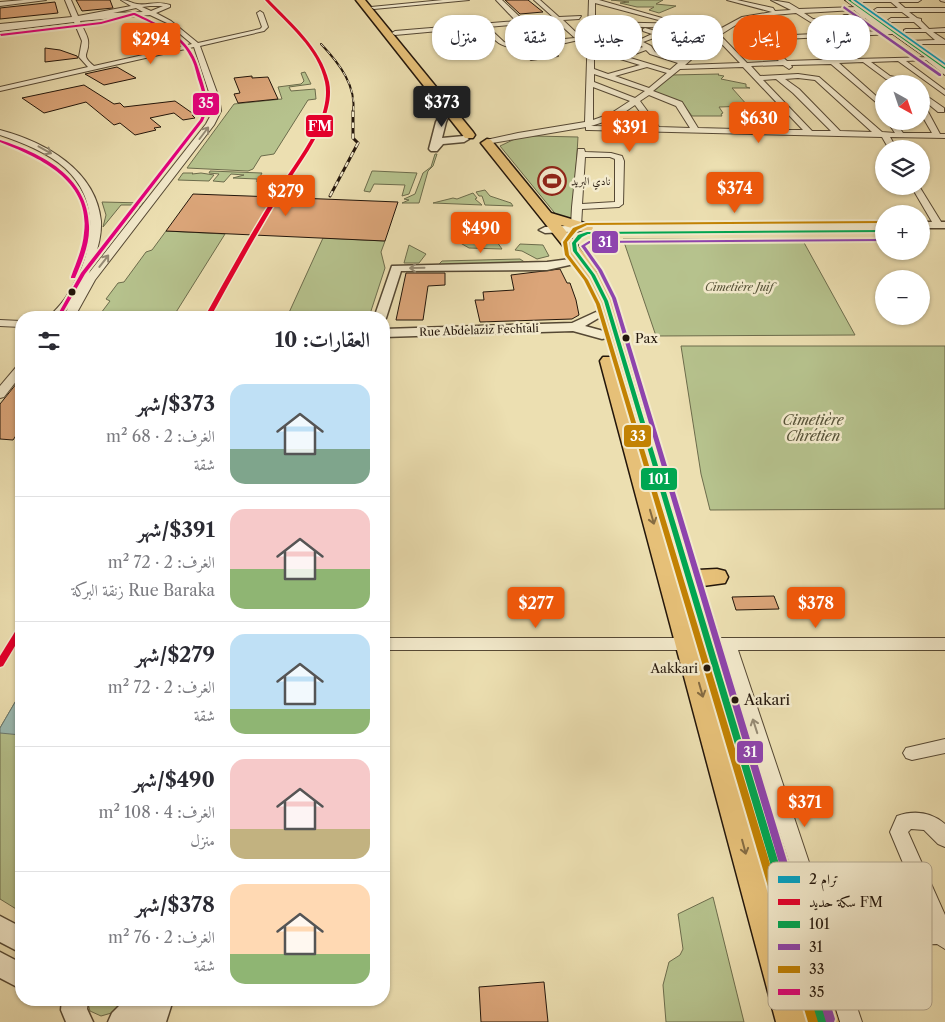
<!DOCTYPE html>
<html lang="ar">
<meta charset="utf-8">
<style>
:root{--surface:#fff;--page:#f7f7f7;--text:#2b2b33;--muted:#7c7c81;--line:#e1e1e2;--accent:#ea580c}
body{margin:0;font-family:"Libre Caslon Text",Amiri,serif;background:var(--page);color:var(--text);direction:rtl;height:100vh;display:flex;flex-direction:column;font-size:19px;white-space:nowrap}
*{box-sizing:border-box;margin:0}
p{font-size:16px;color:var(--muted)}
.icon{flex:none;width:28px;height:28px;fill:none;stroke:currentColor;stroke-width:2;stroke-linecap:round;stroke-linejoin:round}
.map{position:relative;flex:1;overflow:hidden;direction:ltr}
.sheet{position:absolute;left:15px;top:311px;width:375px;height:695px;display:flex;flex-direction:column;background:var(--surface);border-radius:20px;box-shadow:0 1px 4px #0004;direction:rtl}
.sheet>*{flex:none}
.guide{position:absolute;left:405px;top:15px;width:465px;height:45px;direction:rtl;display:flex;gap:10px}
.needle{width:32px;rotate:140deg}
.tools{position:absolute;left:875px;top:75px;display:grid;gap:10px}
.tools a{display:grid;place-items:center;width:55px;height:55px;border-radius:50%;background:var(--surface);box-shadow:0 1px 4px #0004;font-size:25px}
.price{position:absolute;translate:-50% -42px;padding:0 11px;border-radius:5px;background:var(--accent);color:#fff;font-size:16px;line-height:32px;filter:drop-shadow(0 1px 2px #0008)}
.price::after{content:'';position:absolute;left:50%;top:30px;width:15px;height:11px;margin-left:-8px;background:inherit;clip-path:polygon(0 0,100% 0,50% 100%)}
.price.on{background:#222;color:#fff}
ul{padding:0;list-style:none}
li{display:flex;align-items:center;gap:15px;height:125px;padding:0 20px}
li+li{border-top:1px solid var(--line)}
li span{display:grid;place-items:center;flex:none;width:140px;height:100px;border-radius:15px;color:#555}
li>.icon{margin-inline-start:auto}
span .icon{width:60px;height:60px;fill:#fffc;stroke-width:1}
li b{font-size:21px}
h2{display:flex;justify-content:space-between;align-items:center;height:60px;padding:0 20px;font-size:21px}
.tag{padding:0 18px;border-radius:20px;background:var(--surface);box-shadow:0 1px 4px #0004;font-size:18px;line-height:45px}
.tag.on{background:var(--accent);color:#fff}
.map>svg:first-child{display:block}
</style>
<div class="map">
<svg width="945" height="1022" viewBox="0 0 945 1022">
<rect width="100%" height="100%" fill="#ecdfb1"/>
<filter id="stains"><feTurbulence type="fractalNoise" baseFrequency=".004" numOctaves="4"/><feColorMatrix values="0 0 0 0 .2 0 0 0 0 .09 0 0 0 0 .02 0 0 0 .5 -.17"/></filter>
<radialGradient id="worn" r=".72"><stop offset=".6" stop-color="#630" stop-opacity="0"/><stop offset="1" stop-color="#630" stop-opacity=".3"/></radialGradient>
<g fill="#b6c28d" stroke="#6c6c4c">
<polygon points="611,0 663,0 656,4 676,6 659,13 649,10 654,7 637,7 620,3 629,2"/>
<polygon points="305,72 311,84 289,87 291,91 315,89 316,99 308,100 274,154 261,156 253,169 248,171 187,168 234,104 282,99 278,87 301,84 304,81 301,73"/>
<polygon points="719,74 718,75 724,76 721,79 746,84 746,87 750,88 732,88 748,106 719,107 723,113 721,114 722,116 692,116 683,104 653,92 671,75"/>
<polygon points="534,136 578,137 573,219 558,217 500,146 517,138"/>
<polygon points="435,154 437,154 433,166 428,171 419,203 402,203 409,200 404,199 415,194 423,173 431,167"/>
<polygon points="210,171 261,173 262,173 257,182 257,179 233,178 244,175 231,174 224,182 213,181 219,174 209,173"/>
<polygon points="372,171 374,171 417,173 409,194 402,196 405,185 374,184 370,192 364,191"/>
<polygon points="183,173 193,173 192,174 201,173 214,175 209,181 178,180"/>
<polygon points="485,190 490,196 511,203 513,206 485,205 482,196 479,196 476,192"/>
<polygon points="473,193 477,198 475,199 482,205 433,203 453,198 457,199"/>
<polygon points="102,202 144,203 141,207 135,205 121,205 103,227 106,215"/>
<polygon points="166,231 225,234 173,317 98,317 110,301 106,299 118,283 124,282 146,252 152,250"/>
<polygon points="323,238 385,241 381,252 385,268 369,317 287,317"/>
<polygon points="623,239 802,239 855,335 656,336"/>
<polygon points="457,241 497,242 502,249 469,248"/>
<polygon points="520,244 543,245 549,256 537,259 522,251 515,250"/>
<polygon points="409,245 426,254 419,263 404,263"/>
<polygon points="520,259 526,263 438,265 442,261"/>
<polygon points="681,346 945,346 945,509 710,510 701,474"/>
<polygon points="21,692 21,912 0,899 0,728"/>
<polygon points="713,897 744,1022 666,1022 663,985 669,962 680,955 683,949 678,914"/>
<polygon points="87,1000 125,1000 115,1012 101,1016 90,1011"/>
</g>
<polygon fill="#9bbbb4" stroke="#6b7970" points="21,692 21,735 0,733 0,728"/>
<g fill="#dba579" stroke="#23160b">
<polygon points="76,0 110,0 113,8 82,11"/>
<polygon points="505,0 528,0 543,12 520,14"/>
<polygon points="55,2 58,13 0,19 0,8"/>
<polygon points="144,33 156,45 143,47 133,36"/>
<polygon points="45,48 60,50 77,56 78,58 45,62"/>
<polygon points="117,67 136,78 104,85 85,74"/>
<polygon points="252,76 252,78 268,77 278,99 238,103 234,94 240,93 234,78"/>
<polygon points="84,85 114,104 120,103 124,107 175,101 195,115 192,115 195,118 183,120 174,113 150,118 161,127 154,128 156,130 135,135 120,123 114,125 86,102 44,113 22,98"/>
<polygon points="193,194 248,196 398,202 385,241 166,231"/>
<polygon points="560,269 567,283 570,283 576,300 579,315 572,319 480,322 475,300 484,300 483,292 514,290 511,275"/>
<polygon points="406,273 445,273 445,285 428,286 423,320 396,320"/>
<polygon points="21,378 21,428 13,440 0,439 0,404"/>
<polygon points="774,596 779,609 736,610 732,597"/>
<polygon points="544,982 548,1022 481,1022 479,987"/>
</g>
<g fill="none" stroke-linecap="round" stroke-linejoin="round">
<defs>
<g id="minor">
<polygon points="24,0 46,0 0,6 0,2"/>
<path d="M65,0H71L78,16L131,6L121,0C128,0 131,3 137,4C148,6 155,0 170,5V7L156,13L171,21L198,43L260,29L262,27L257,13L260,11L263,13L268,27L264,31L200,46L219,98L221,111L214,125L95,280L74,318H63L68,308L60,318H48C54,311 61,305 66,297C93,257 104,204 65,168C47,152 23,143 0,135V130C45,142 96,170 101,221C102,239 95,257 89,273L206,124L213,111L211,98L194,47L0,91V87L88,67L79,57L82,41L74,22L0,31V24L72,17ZM150,6H163L151,11L142,7ZM136,8L143,12L113,13ZM150,15L167,23L192,44L94,66C79,54 90,55 88,40C87,34 82,27 80,21Z"/>
<polygon points="443,0 469,0 374,9 371,7"/>
<path d="M496,0H502L523,20L553,17L534,0H540L559,17L581,16L579,19L563,20L583,39L561,44L533,46L532,48L526,50L533,56L555,54L558,56L531,60L519,50V48L521,47C500,49 496,41 482,27L395,35L392,33L395,31L516,21ZM556,21L575,38L510,44L504,42L488,27Z"/>
<path d="M589,0H599L669,20L666,22L595,3V22L693,24L718,30L742,17L772,12L727,0H737L773,8L775,11L791,10L771,0L789,3L799,9L857,7L889,31L892,32V34L831,37L856,59L934,57L933,60L945,70V75L926,60L906,61L945,90V95L898,61L871,62L890,76L904,79L910,84L886,79L863,62L839,63L884,103V109L831,64L791,65L792,67L789,69L783,65L751,66L760,76L798,74L819,77L882,132L895,133L887,121H895L903,133H932L921,114V108H926L940,134H945V138L890,137L897,149H889L882,137L589,130H586V127L486,144V140L518,133L585,122ZM854,10L860,15H844L841,17L843,19H813L804,13ZM796,13L812,23H847L850,21L848,19L865,18L881,31L793,35L774,15ZM768,16L787,35L760,36L743,21ZM739,23L779,61L747,63L720,35ZM594,26L693,28L714,33L701,44L645,28L643,29V31L652,34L635,42L643,47L621,55L594,47ZM659,36L698,47L682,60L655,52L651,46L643,42ZM824,37L849,59L787,61L764,40ZM716,38L740,63L685,65ZM646,50L650,54L678,63L670,70L627,57ZM594,51L640,65L608,74L594,69ZM647,67L667,73L649,88L615,76ZM743,67L778,104L762,105L754,111L769,130L698,128L682,102L653,91L680,69ZM594,74L645,91L635,98L594,82ZM798,78L815,80L872,132L840,131L799,89L785,79ZM776,79L793,93L831,131H812L763,80ZM593,87L630,101L610,114L593,120ZM649,95L676,106L690,128L659,127L640,101ZM635,105L651,127L591,126L616,118ZM782,108L803,130H778L762,112L767,109Z"/>
<polygon points="859,0 921,0 918,2 898,2 905,8 945,8 945,12 909,12 917,18 921,19 921,21 929,29 945,28 945,32 933,32 945,40 945,44 907,44 906,43 909,41 935,40 926,32 904,32 904,30 906,29 922,29 914,22 891,22 888,20 891,18 910,18 902,12 877,12 874,10 877,8 898,8 891,2 862,2"/>
<polygon points="940,0 945,0 945,2 941,1"/>
<polygon points="921,92 944,108 944,112 938,112 921,98"/>
<path d="M578,149H584L585,152L611,153L622,156L624,161L623,204L619,207L582,209L581,226L576,229L571,226L572,207ZM585,157H610L615,159V202L582,204Z"/>
<polygon points="911,186 919,186 943,225 941,227 935,227"/>
<polygon points="0,320 21,321 21,327 0,326"/>
<polygon points="21,365 21,375 4,397 0,398 0,386 17,366"/>
<path d="M384,638H945V650H738L831,928L929,925L890,832L897,816C914,810 931,812 945,824V847L938,844L924,830L911,829L908,832L945,915V949L937,944L837,948L862,1022H840L817,949L809,946L806,939L811,931L722,650H384Z"/>
<polygon points="945,739 945,753 912,760 906,758 903,753 906,748"/>
</g>
<g id="tertiary">
<polygon points="447,107 451,110 446,122 442,138 464,136 469,139 464,142 443,144 437,151 431,151 429,149 436,122 444,108"/>
<rect x="921" y="222" width="24" height="6"/>
<polygon points="884,223 884,229 586,231 545,233 539,230 545,227 586,225"/>
<polygon points="570,259 574,260 576,262 574,264 547,270 401,271 386,318 384,321 384,318 374,318 392,266 547,262"/>
<polygon points="596,312 602,316 585,326 607,332 608,335 607,338 602,339 573,331 384,337 384,329 572,323"/>
<polygon points="0,916 21,927 21,953 0,942"/>
<polygon points="0,952 21,963 21,989 0,978"/>
<polygon points="62,1000 88,1000 87,1009 93,1022 66,1022 61,1010"/>
<polygon points="125,1000 173,1000 166,1022 108,1022 112,1013"/>
</g>
<polygon id="secondary" points="845,0 854,0 945,64 945,71"/>
<g id="primary">
<polygon points="356,0 365,0 473,132 475,135 473,138 465,138"/>
<polygon points="487,139 491,140 551,213 591,225 593,228 591,231 586,232 561,225 591,262 614,301 698,570 717,569 725,571 728,577 725,583 703,586 839,1022 776,1022 600,361 603,357 614,357 598,301 579,266 481,143"/>
</g>
</defs>
<use href="#minor" stroke="#554834" stroke-width="2"/>
<use href="#tertiary" stroke="#554834" stroke-width="3"/>
<use href="#secondary" stroke="#23160b" stroke-width="2"/>
<use href="#primary" stroke="#23160b" stroke-width="3"/>
<use href="#minor" fill="#f3eacc" fill-rule="evenodd"/>
<use href="#tertiary" fill="#f3eacc" fill-rule="evenodd"/>
<use href="#secondary" fill="#f3eacc" fill-rule="evenodd"/>
<use href="#primary" fill="#e6c078" fill-rule="evenodd"/>
<defs>
<path id="rail-far1" d="M321,44C339,63 357,86 353,113"/>
<polyline id="rail" points="330,196 358,143 353,138 353,111"/>
</defs>
<use href="#rail-far1" stroke="#23160b" stroke-width="2"/>
<use href="#rail" stroke="#23160b" stroke-width="3"/>
<use href="#rail-far1" stroke="#f3eacc" stroke-width="1" stroke-dasharray="4.5" stroke-linecap="butt"/>
<use href="#rail" stroke="#f3eacc" stroke-width="2" stroke-dasharray="5.5" stroke-linecap="butt"/>
<defs>
<g id="bus-1">
<polygon points="848,0 851,0 945,67 945,69"/>
<polygon points="884,230 884,232 588,234 582,237 576,243 577,251 595,275 608,301 827,1022 817,1022 604,301 591,275 573,251 572,243 578,235 587,232"/>
</g>
<g id="bus-2">
<polygon points="844,6 941,74 941,76 939,76 843,8"/>
<polygon points="884,239 884,241 590,243 585,246 602,270 616,298 835,1019 834,1022 826,1022 612,298 598,270 581,246 589,241"/>
</g>
<polygon id="bus-3" points="884,221 884,223 587,225 577,230 567,242 569,255 588,280 600,304 818,1022 808,1022 596,304 584,280 565,255 563,242 573,228 586,223"/>
<g id="bus-4">
<path d="M133,13H135C157,24 182,33 194,57C198,65 200,74 203,83C207,97 210,107 203,121L85,274L62,314L60,315L58,314L81,273L200,120C207,106 203,95 199,82C196,73 195,64 190,56C179,34 155,25 134,15L101,24L1,36L0,34L101,22Z"/>
<path d="M0,140C41,153 88,176 89,226C90,243 82,262 75,278H71V277C76,263 83,248 84,233C91,181 41,158 0,142Z"/>
</g>
</defs>
<use href="#bus-1" stroke="#f3eacc" stroke-width="4"/>
<use href="#bus-2" stroke="#f3eacc" stroke-width="4"/>
<use href="#bus-3" stroke="#f3eacc" stroke-width="4"/>
<use href="#bus-4" stroke="#f3eacc" stroke-width="4"/>
<use href="#bus-1" fill="#00a651" fill-rule="evenodd"/>
<use href="#bus-2" fill="#8e44ad" fill-rule="evenodd"/>
<use href="#bus-3" fill="#c28203" fill-rule="evenodd"/>
<use href="#bus-4" fill="#e5007d" fill-rule="evenodd"/>
<defs>
<g id="rail-1">
<path d="M265,0H269C292,24 321,48 329,82C332,96 328,110 323,123C312,149 294,171 280,195C256,235 233,276 210,318H204C228,275 251,233 277,192C291,169 308,148 319,123C324,111 328,96 325,82C318,48 288,25 265,0Z"/>
<polygon points="21,626 21,636 3,666 0,667 0,656 18,627"/>
</g>
</defs>
<use href="#rail-1" stroke="#f3eacc" stroke-width="3"/>
<use href="#rail-1" fill="#e4002b" fill-rule="evenodd"/>
<defs>
<polygon id="tram-1" points="853,0 856,0 945,63 945,65"/>
</defs>
<use href="#tram-1" stroke="#f3eacc" stroke-width="4"/>
<use href="#tram-1" fill="#02a2c4" fill-rule="evenodd"/>
</g>
<defs><path id="oneway-shaft" d="M-6 0H5M1.5-3L5.5 0L1.5 3" fill="none" stroke-width="1.6" stroke-linecap="round" stroke-linejoin="round" transform="scale(1.25)"/></defs>
<g stroke="#958b75">
<use href="#oneway-shaft" transform="translate(204 133) rotate(-53)"/>
<use href="#oneway-shaft" transform="translate(45 150) rotate(29)"/>
<use href="#oneway-shaft" transform="translate(104 261) rotate(-52)"/>
<use href="#oneway-shaft" transform="translate(417 268) rotate(179)"/>
<use href="#oneway-shaft" transform="translate(755 726) rotate(-108)"/>
</g>
<g stroke="#846b42">
<use href="#oneway-shaft" transform="translate(652 517) rotate(74)"/>
<use href="#oneway-shaft" transform="translate(701 690) rotate(74)"/>
<use href="#oneway-shaft" transform="translate(744 847) rotate(75)"/>
</g>
<defs>
<symbol id="stadium-ring" viewBox="-11 -11 22 22"><circle r="9.5" fill="#f3eacc" stroke="#8f2418" stroke-width="1.5"/><path d="M0-5a6.5 5 0 1 0 0 10a6.5 5 0 1 0 0-10ZM-3.5-1.8h7v3.6h-7Z" fill="#8f2418"/></symbol>
</defs>
<g fill-rule="evenodd">
<use href="#stadium-ring" x="536" y="165" width="32" height="32"/>
</g>
<g fill="#23160b" stroke="#f3eacc" stroke-width="2">
<circle cx="72" cy="292" r="4.5"/>
<circle cx="626" cy="338" r="4.5"/>
<circle cx="707" cy="668" r="4.5"/>
<circle cx="735" cy="700" r="4.5"/>
</g>
<g text-anchor="middle" stroke-width="5" stroke-linejoin="round" paint-order="stroke">
<g font-size="11" fill="#23160b" stroke="#f3eacc" text-anchor="start">
<text x="571" y="185">نادي البريد</text>
</g>
<g font-size="11" font-style="italic" fill="#565238" stroke="#f3eacc">
<text x="739" y="291">Cimetière Juif</text>
</g>
<g font-size="11" fill="#23160b" stroke="#f3eacc">
<text transform="translate(479 330) rotate(-2)" y="4">Rue Abdelaziz Fechtali</text>
</g>
<g font-size="13" fill="#23160b" stroke="#f3eacc" text-anchor="start">
<text x="635" y="343">Pax</text>
<text x="698" y="673" text-anchor="end">Aakkari</text>
</g>
<g font-size="14" font-style="italic" fill="#565238" stroke="#f3eacc">
<text x="813" y="425">Cimetière<tspan x="813" dy="16">Chrétien</tspan></text>
</g>
<g font-size="15" fill="#23160b" stroke="#f3eacc" text-anchor="start">
<text x="744" y="705">Aakari</text>
</g>
</g>
<rect x="768" y="862" width="164" height="148" rx="8" fill="#f3eacc" stroke="#b5aa92" stroke-width="1"/>
<rect x="778" y="876" width="22" height="7" fill="#02a2c4"/>
<rect x="778" y="899" width="22" height="6" fill="#e4002b"/>
<rect x="778" y="921" width="22" height="7" fill="#00a651"/>
<rect x="778" y="944" width="22" height="6" fill="#8e44ad"/>
<rect x="778" y="966" width="22" height="7" fill="#c28203"/>
<rect x="778" y="989" width="22" height="6" fill="#e5007d"/>
<g font-size="14" fill="#23160b">
<text x="809" y="884">ترام 2</text>
<text x="809" y="907">سكة حديد FM</text>
<text x="809" y="929">101</text>
<text x="809" y="952">31</text>
<text x="809" y="974">33</text>
<text x="809" y="997">35</text>
</g>
<g stroke="#f3eacc" stroke-width="2">
<rect x="192" y="92" width="28" height="24" rx="5" fill="#e5007d"/>
<rect x="305" y="114" width="29" height="24" rx="5" fill="#e4002b"/>
<rect x="591" y="230" width="28" height="24" rx="5" fill="#8e44ad"/>
<rect x="623" y="424" width="29" height="24" rx="5" fill="#c28203"/>
<rect x="640" y="467" width="38" height="24" rx="5" fill="#00a651"/>
<rect x="736" y="740" width="28" height="24" rx="5" fill="#8e44ad"/>
</g>
<g font-size="14" text-anchor="middle" font-weight="bold" fill="#fff">
<text x="206" y="108">35</text>
<text x="320" y="131">FM</text>
<text x="605" y="247">31</text>
<text x="638" y="441">33</text>
<text x="659" y="484">101</text>
<text x="750" y="757">31</text>
</g>
<rect width="100%" height="100%" filter="url(#stains)"/>
<rect width="100%" height="100%" fill="url(#worn)"/>
</svg>
<div class="tools">
<a><svg class="needle" viewBox="-14 -14 28 28"><path d="M0-13l5 13h-10z" fill="#e53935"/><path d="M0 13l5-13h-10z" fill="#7c7c81"/></svg></a>
<a><svg class="icon" aria-label="layers" viewBox="0 0 24 24"><path d="M12 4l9 5-9 5-9-5zM3 14l9 5 9-5"/></svg></a>
<a>+</a>
<a>−</a>
</div>
<b class="price" style="left:151px;top:65px">$294</b>
<b class="price on" style="left:442px;top:128px">$373</b>
<b class="price" style="left:759px;top:144px">$630</b>
<b class="price" style="left:630px;top:153px">$391</b>
<b class="price" style="left:735px;top:214px">$374</b>
<b class="price" style="left:286px;top:217px">$279</b>
<b class="price" style="left:481px;top:254px">$490</b>
<b class="price" style="left:536px;top:629px">$277</b>
<b class="price" style="left:816px;top:629px">$378</b>
<b class="price" style="left:805px;top:828px">$371</b>
<div class="guide">
<a class="tag">شراء</a>
<a class="tag on">إيجار</a>
<a class="tag">تصفية</a>
<a class="tag">جديد</a>
<a class="tag">شقة</a>
<a class="tag">منزل</a>
</div>
<section class="sheet">
<h2>العقارات: 10<svg class="icon" aria-label="filters" viewBox="0 0 24 24"><path d="M4 7h16M4 17h16"/><circle cx="9" cy="7" r="2"/><circle cx="15" cy="17" r="2"/></svg></h2>
<ul>
<li><span style="background:linear-gradient(#bfe0f5 65%,#7fa58c 0)"><svg class="icon" aria-label="home" viewBox="0 0 24 24"><path d="M3 11l9-7 9 7M6 9v11h12V9"/></svg></span><div><b>$373/شهر</b><p>الغرف: 2 · 68 m²</p><p>شقة</p></div></li>
<li><span style="background:linear-gradient(#f6c9c9 60%,#8fb573 0)"><svg class="icon" aria-label="home" viewBox="0 0 24 24"><path d="M3 11l9-7 9 7M6 9v11h12V9"/></svg></span><div><b>$391/شهر</b><p>الغرف: 2 · 72 m²</p><p>Rue Baraka زنقة البركة</p></div></li>
<li><span style="background:linear-gradient(#bfe0f5 75%,#8fb573 0)"><svg class="icon" aria-label="home" viewBox="0 0 24 24"><path d="M3 11l9-7 9 7M6 9v11h12V9"/></svg></span><div><b>$279/شهر</b><p>الغرف: 2 · 72 m²</p><p>شقة</p></div></li>
<li><span style="background:linear-gradient(#f6c9c9 70%,#c2b280 0)"><svg class="icon" aria-label="home" viewBox="0 0 24 24"><path d="M3 11l9-7 9 7M6 9v11h12V9"/></svg></span><div><b>$490/شهر</b><p>الغرف: 4 · 108 m²</p><p>منزل</p></div></li>
<li><span style="background:linear-gradient(#ffd9b3 70%,#8fb573 0)"><svg class="icon" aria-label="home" viewBox="0 0 24 24"><path d="M3 11l9-7 9 7M6 9v11h12V9"/></svg></span><div><b>$378/شهر</b><p>الغرف: 2 · 76 m²</p><p>شقة</p></div></li>
</ul>
</section>
</div>
